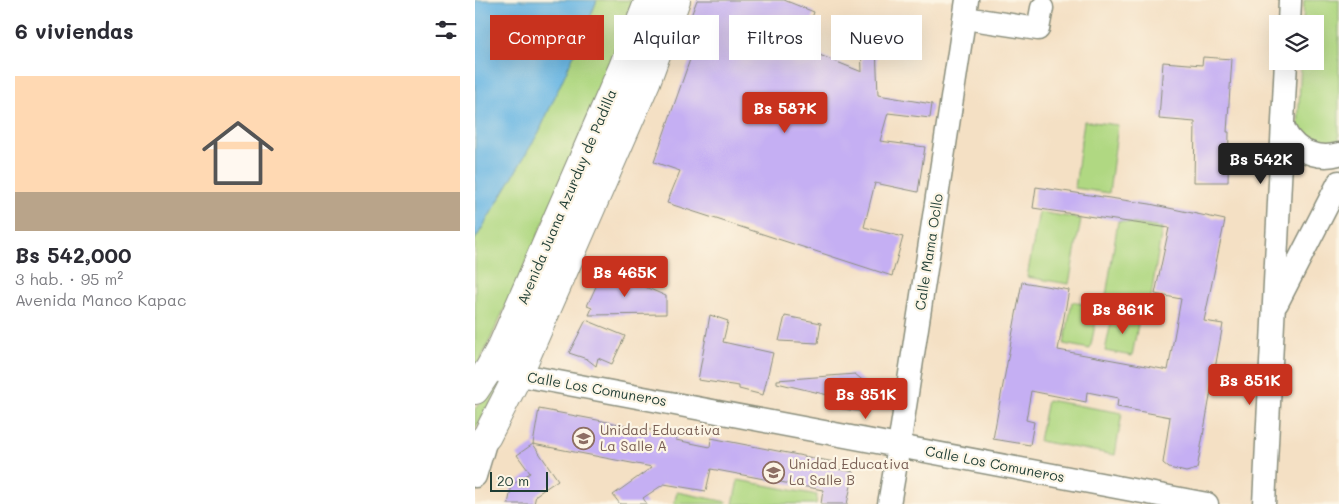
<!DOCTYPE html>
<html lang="es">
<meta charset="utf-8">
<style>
:root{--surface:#fff;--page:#f7f7f7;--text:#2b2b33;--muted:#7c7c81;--accent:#c8321e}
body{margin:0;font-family:Mali,sans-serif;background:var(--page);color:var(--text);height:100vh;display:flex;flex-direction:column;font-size:19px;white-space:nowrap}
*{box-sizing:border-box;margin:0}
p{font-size:16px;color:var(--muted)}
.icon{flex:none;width:28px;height:28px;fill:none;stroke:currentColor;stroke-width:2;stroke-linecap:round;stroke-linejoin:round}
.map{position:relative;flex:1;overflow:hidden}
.details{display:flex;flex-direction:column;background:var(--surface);width:475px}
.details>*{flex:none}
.banner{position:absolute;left:15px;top:15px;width:475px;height:45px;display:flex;gap:10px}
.fabs{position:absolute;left:794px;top:15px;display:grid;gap:10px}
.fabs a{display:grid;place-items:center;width:55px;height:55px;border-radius:0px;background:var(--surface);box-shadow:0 5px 20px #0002;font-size:25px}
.scale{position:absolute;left:15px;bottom:12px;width:58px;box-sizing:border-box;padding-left:5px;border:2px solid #1f3d34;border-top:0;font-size:14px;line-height:18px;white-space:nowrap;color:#1f3d34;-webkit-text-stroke:4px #fcf5e5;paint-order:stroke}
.price{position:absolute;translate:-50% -42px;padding:0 11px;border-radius:5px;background:var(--accent);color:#fff;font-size:16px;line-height:32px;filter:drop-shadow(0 1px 2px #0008)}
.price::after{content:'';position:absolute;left:50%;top:30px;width:15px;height:11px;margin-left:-8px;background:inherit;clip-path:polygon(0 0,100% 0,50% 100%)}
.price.active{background:#222;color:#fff}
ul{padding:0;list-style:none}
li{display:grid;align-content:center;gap:10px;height:265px;padding:0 15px}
li span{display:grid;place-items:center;height:155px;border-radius:0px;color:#555}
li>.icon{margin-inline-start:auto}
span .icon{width:90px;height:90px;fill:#fffc;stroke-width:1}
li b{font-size:21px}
h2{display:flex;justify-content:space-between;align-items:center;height:60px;padding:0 15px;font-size:21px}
.chip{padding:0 18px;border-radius:0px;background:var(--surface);box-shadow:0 5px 20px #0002;font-size:18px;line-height:45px}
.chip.active{background:var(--accent);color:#fff}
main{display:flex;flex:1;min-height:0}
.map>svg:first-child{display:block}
</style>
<main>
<section class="details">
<h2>6 viviendas<svg class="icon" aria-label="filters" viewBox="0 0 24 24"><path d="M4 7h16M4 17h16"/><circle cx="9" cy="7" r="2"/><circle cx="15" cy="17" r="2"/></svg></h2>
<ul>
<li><span style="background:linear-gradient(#ffd9b3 75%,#b9a48a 0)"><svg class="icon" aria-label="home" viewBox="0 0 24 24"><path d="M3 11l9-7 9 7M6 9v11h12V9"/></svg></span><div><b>Bs 542,000</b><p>3 hab. · 95 m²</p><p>Avenida Manco Kapac</p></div></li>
</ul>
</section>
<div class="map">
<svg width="864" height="504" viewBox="0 0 864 504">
<rect width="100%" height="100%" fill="#fcf5e5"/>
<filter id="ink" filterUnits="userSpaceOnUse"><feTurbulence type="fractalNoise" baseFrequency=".02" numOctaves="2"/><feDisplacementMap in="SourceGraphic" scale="10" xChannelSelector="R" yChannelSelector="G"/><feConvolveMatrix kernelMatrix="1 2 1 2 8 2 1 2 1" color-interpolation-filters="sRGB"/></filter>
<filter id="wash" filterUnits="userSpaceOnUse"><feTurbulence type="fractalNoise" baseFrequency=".0096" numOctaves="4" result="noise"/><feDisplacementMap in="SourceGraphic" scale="20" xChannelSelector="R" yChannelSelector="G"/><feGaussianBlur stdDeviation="1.12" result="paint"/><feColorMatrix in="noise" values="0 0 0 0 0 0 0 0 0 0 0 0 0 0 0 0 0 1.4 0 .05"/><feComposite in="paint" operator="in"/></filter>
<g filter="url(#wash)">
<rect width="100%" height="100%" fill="#f4e0c4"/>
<g fill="#b0d882" stroke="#688a5b">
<polygon points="122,0 162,0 56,252 7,357 0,368 0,240 64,132 113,23"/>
<polygon points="829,0 864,0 864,141 854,147 828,141 823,129 826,61 840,61 840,24 828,24"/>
<polygon points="609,121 643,125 634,193 600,188"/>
<polygon points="564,212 606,219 594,284 552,277"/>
<polygon points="643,221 687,228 675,303 631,296"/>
<polygon points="597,302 624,307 615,349 589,344"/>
<polygon points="639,308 665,314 657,356 630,351"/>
<polygon points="24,382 27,383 0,430 0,409 7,400"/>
<polygon points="572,400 647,413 640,455 564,441"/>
<polygon points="263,480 342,495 341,504 258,504"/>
<polygon points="202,492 252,502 251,504 199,504"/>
</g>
<polygon fill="#6ab7e4" stroke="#447a8c" points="0,0 122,0 113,23 64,132 0,240"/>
<g id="blocks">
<g fill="#c5aff3">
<polygon points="222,0 309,0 339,12 327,48 387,72 386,44 401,46 403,95 457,104 455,118 413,113 405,141 450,147 443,192 400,183 389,227 428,237 417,276 192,203 205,171 179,162 219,48 206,42"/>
<polygon points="728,57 757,59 752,132 754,132 753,182 719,182 720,122 684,119 688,62 727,65"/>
<polygon points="561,187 675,204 750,220 729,321 748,324 722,469 711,472 694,468 688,463 695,417 642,407 643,398 612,392 611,402 556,391 551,420 559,422 555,445 518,439 547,282 594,290 583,350 693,370 706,299 680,294 694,228 558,208"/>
<polygon points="129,269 191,296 191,314 114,315 117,308 112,306"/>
<polygon points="235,315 253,321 248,342 298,353 288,395 264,389 264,386 223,380"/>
<polygon points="310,316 346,323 343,343 304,341"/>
<polygon points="111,320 150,336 137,364 123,358 121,366 112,359 94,353"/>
<polygon points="380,374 397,388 393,413 350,406 353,395 302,383 302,380"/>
<polygon points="64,409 202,435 201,440 235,447 236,438 359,462 358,468 379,472 372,504 346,504 348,490 236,469 231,491 189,484 168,498 172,504 145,504 138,495 177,467 58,444"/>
<polygon points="58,444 83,480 61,495 59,504 33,504 37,485 55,473 42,455"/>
</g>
</g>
</g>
<g filter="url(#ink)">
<use href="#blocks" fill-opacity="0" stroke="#8a8e7c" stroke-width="1"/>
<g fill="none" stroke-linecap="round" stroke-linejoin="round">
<defs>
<g id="minor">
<polyline points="490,18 563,29 567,8"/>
<polyline points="814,24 815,0"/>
<path d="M808,126C810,131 812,136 816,140C827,154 847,159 864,154"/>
<polyline points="802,303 864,182"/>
<polyline points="14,369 732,504"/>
<polyline points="0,476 12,436"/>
<polyline points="414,504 424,446 492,0"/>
<polyline points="789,504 811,61"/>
</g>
<g id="major">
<polyline points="0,390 14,369 28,344 148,67 174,0"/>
<polyline points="0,449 12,436 43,375 171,82 201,0"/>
</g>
</defs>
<use href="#minor" stroke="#8a8e7c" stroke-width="25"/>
<use href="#major" stroke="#8a8e7c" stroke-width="30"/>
<use href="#minor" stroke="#fff" stroke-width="22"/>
<use href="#major" stroke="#fff" stroke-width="28"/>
</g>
</g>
<defs>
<symbol id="school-ring" viewBox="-11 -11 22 22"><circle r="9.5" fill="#fcf5e5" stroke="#8d6e63" stroke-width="1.5"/><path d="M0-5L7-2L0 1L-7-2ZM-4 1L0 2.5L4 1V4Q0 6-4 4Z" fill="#8d6e63"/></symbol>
</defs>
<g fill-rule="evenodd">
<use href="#school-ring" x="96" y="426" width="25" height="25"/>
<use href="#school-ring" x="286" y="460" width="25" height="25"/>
</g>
<g text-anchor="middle" stroke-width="4.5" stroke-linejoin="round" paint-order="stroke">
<g font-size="14" fill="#1f3d34" stroke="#fcf5e5">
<text transform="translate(92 197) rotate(-67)" y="5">Avenida Juana Azurduy de Padilla</text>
<text transform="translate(454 252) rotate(-81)" y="5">Calle Mama Ocllo</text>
<text transform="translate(122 389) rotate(10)" y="5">Calle Los Comuneros</text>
<text transform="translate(520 464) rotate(11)" y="5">Calle Los Comuneros</text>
</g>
<g font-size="14" fill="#785e54" stroke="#fcf5e5" text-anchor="start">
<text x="125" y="435">Unidad Educativa<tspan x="125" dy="16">La Salle A</tspan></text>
<text x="314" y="469">Unidad Educativa<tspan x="314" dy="16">La Salle B</tspan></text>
</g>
</g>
</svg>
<div class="fabs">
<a><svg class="icon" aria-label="layers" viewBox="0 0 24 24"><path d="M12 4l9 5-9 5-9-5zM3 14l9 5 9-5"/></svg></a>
</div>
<div class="scale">20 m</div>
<b class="price" style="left:310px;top:134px">Bs 587K</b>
<b class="price active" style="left:786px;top:185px">Bs 542K</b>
<b class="price" style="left:150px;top:298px">Bs 465K</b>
<b class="price" style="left:648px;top:335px">Bs 861K</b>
<b class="price" style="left:775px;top:406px">Bs 851K</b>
<b class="price" style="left:391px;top:420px">Bs 351K</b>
<div class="banner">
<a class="chip active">Comprar</a>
<a class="chip">Alquilar</a>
<a class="chip">Filtros</a>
<a class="chip">Nuevo</a>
</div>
</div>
</main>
